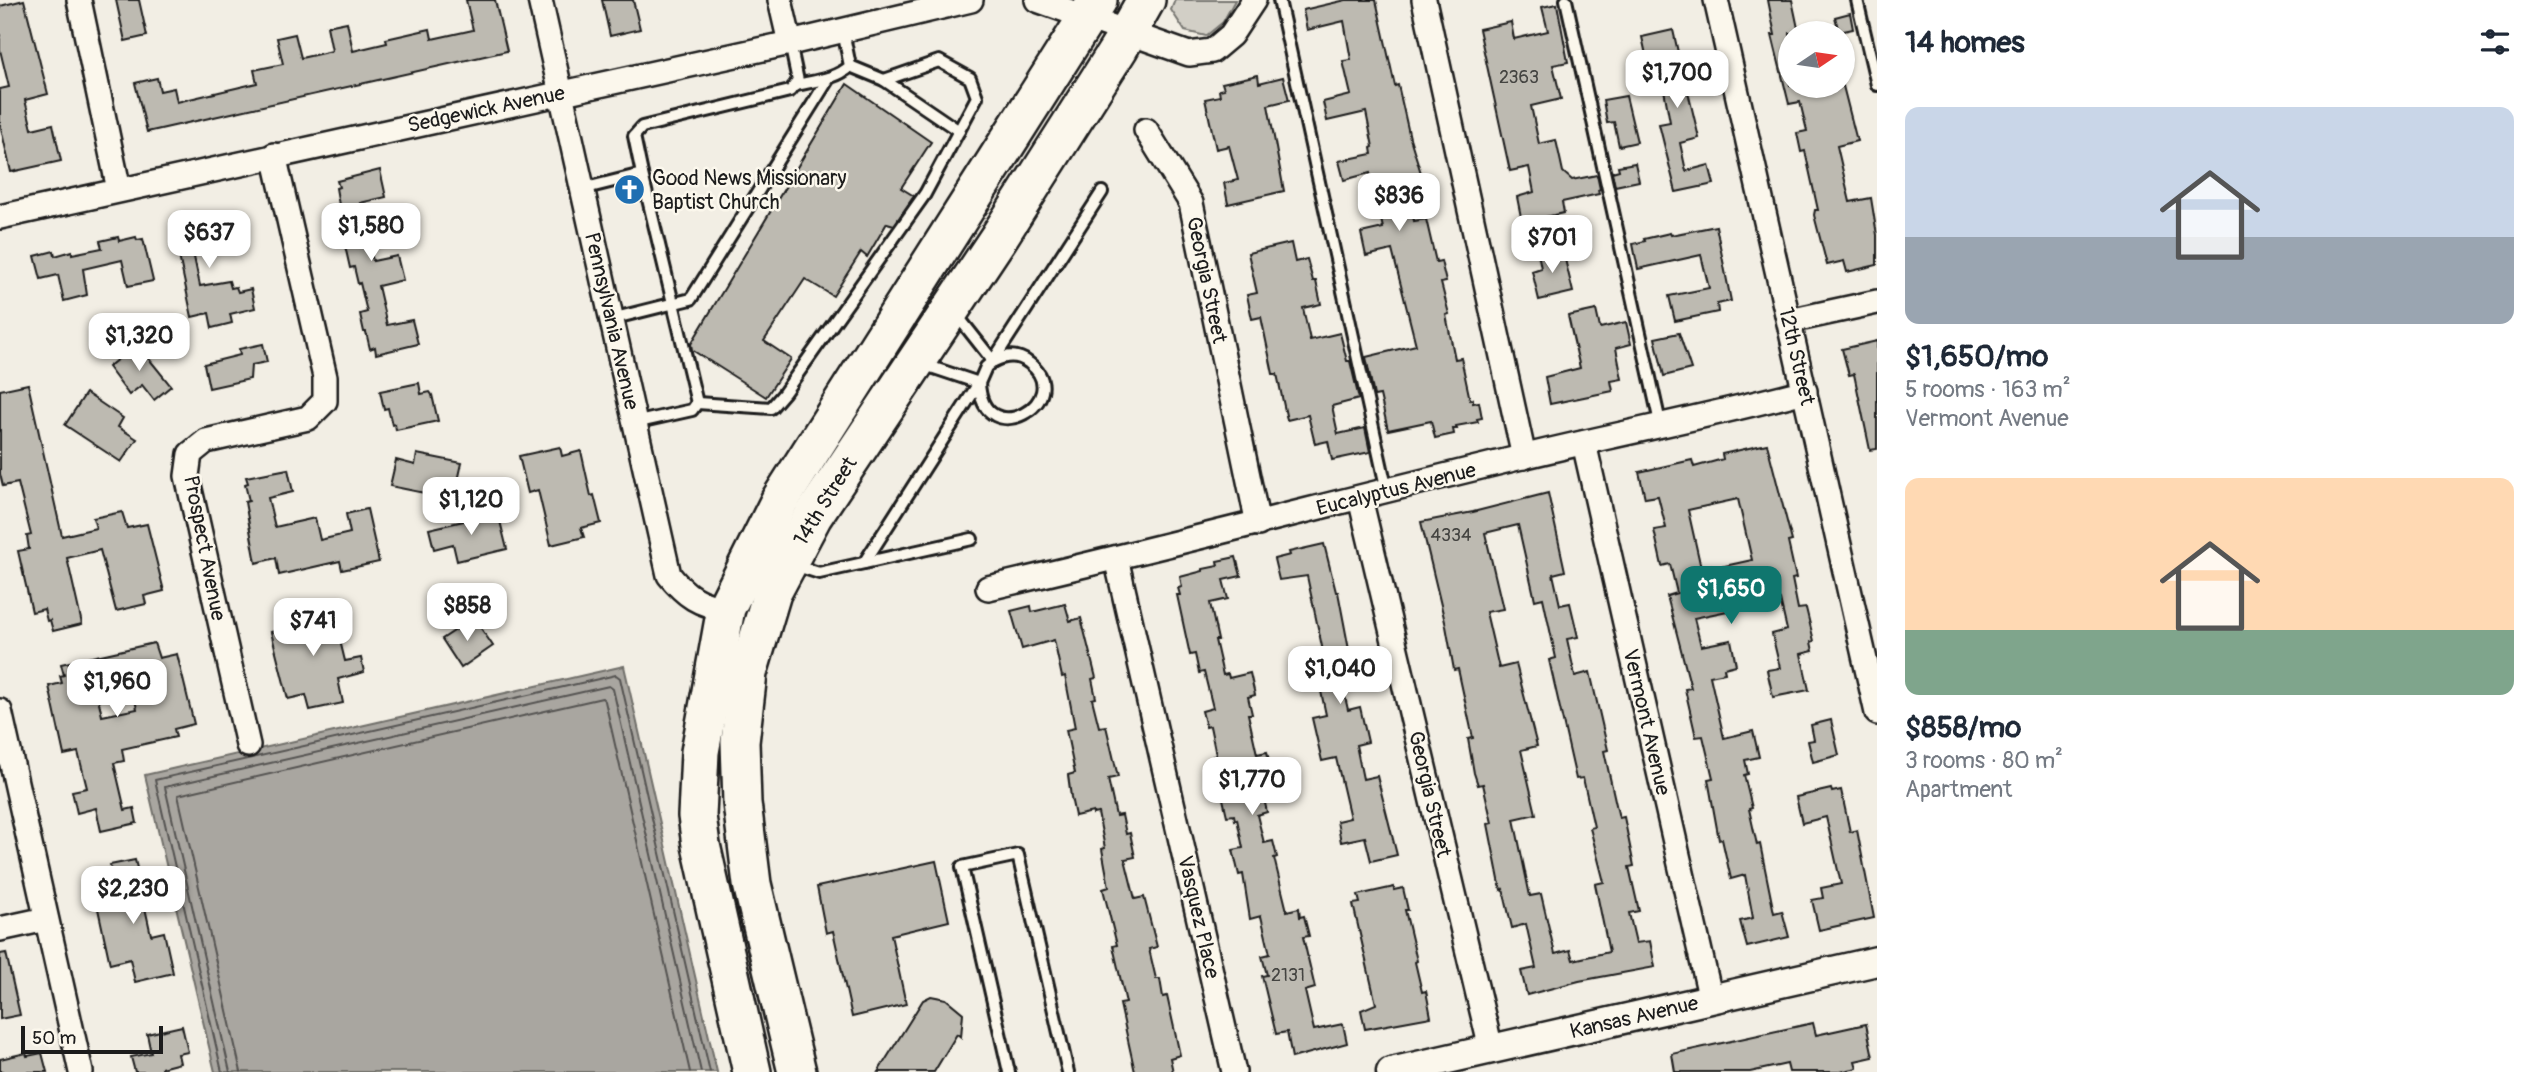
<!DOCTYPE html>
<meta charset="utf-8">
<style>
:root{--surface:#fff;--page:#f2f2f3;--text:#1f2937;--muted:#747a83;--accent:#0f766e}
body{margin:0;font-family:Pangolin,sans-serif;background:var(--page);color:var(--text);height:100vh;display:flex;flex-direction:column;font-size:26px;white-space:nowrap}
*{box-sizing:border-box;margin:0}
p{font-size:23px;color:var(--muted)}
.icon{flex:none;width:38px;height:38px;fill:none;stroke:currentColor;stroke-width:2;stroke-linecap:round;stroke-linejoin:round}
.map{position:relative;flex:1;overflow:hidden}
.sheet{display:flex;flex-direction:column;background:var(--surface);width:665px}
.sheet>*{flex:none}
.needle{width:46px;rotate:77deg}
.controls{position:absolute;left:1778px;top:21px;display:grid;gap:14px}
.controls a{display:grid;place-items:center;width:77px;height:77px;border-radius:50%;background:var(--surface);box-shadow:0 2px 5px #0004;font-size:35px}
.scale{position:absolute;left:21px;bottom:18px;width:142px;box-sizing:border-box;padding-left:7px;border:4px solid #1c1c1c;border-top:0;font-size:19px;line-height:24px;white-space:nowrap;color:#1c1c1c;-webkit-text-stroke:5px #fbf7ec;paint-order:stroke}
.price{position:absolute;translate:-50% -60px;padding:0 16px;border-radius:14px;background:#fff;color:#222;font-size:23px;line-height:46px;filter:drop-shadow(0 2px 4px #0008)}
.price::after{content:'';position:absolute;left:50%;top:42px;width:21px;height:16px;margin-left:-10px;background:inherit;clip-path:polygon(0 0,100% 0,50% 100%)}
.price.on{background:var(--accent);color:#fff}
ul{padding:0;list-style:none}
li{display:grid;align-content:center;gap:14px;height:371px;padding:0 28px}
li span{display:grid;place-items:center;height:217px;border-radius:14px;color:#555}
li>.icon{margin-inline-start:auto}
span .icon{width:126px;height:126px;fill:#fffc;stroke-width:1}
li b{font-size:30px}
h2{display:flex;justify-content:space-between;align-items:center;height:84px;padding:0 28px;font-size:30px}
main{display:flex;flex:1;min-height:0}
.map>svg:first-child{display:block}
</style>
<main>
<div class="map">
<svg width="1877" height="1072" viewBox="0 0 1877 1072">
<rect width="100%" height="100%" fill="#f2eee4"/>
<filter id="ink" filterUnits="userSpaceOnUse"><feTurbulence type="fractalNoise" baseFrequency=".0143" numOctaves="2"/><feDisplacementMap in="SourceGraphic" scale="14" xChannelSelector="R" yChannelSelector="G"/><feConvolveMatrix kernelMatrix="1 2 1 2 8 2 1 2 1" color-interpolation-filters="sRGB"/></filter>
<g filter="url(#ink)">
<polygon fill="#d2cfc6" stroke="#777671" stroke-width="2" points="1175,0 1235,0 1223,22 1206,36 1185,31 1171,10"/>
<polygon fill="#a9a6a0" stroke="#716f6b" stroke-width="2" points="624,666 717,1072 215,1072 145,775"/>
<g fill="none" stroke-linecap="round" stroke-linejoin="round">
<g stroke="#545351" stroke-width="2">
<polyline points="222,1072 155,780 616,675 620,678 710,1072"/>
<polyline points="230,1072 165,787 609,686 613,689 701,1072"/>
<polyline points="241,1072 178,795 602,698 605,701 690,1072"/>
</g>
</g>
<g fill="#bdbab1" stroke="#1c1c1c" stroke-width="2" fill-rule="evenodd">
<polygon points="24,0 48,94 25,100 32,129 53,124 61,161 11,172 0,124 0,89 9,87 0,50 0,6"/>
<polygon points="116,0 139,0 147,36 125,41"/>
<polygon points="466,0 495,0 507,51 147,132 135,83 157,78 160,91 174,88 177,102 257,83 254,70 283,64 277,38 295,34 301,58 332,51 327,26 347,22 353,51 387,43 386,39 430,29 432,39 473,30"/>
<polygon points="602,0 633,0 640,29 610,36"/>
<polygon points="1346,0 1376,0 1395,86 1398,85 1410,138 1426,189 1408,193 1414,221 1426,219 1436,262 1441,261 1446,282 1441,283 1449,314 1446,315 1455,359 1461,358 1470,400 1473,399 1473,403 1479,402 1482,418 1477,419 1478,422 1456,426 1457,429 1453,429 1454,434 1435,438 1431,421 1388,430 1380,395 1374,396 1366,357 1416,345 1392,250 1366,256 1361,233 1383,228 1370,173 1344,180 1339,161 1372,154 1371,148 1373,147 1366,112 1327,121 1323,102 1351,95 1343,61 1351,60 1344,21 1307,30 1303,10"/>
<polygon points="1768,0 1792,0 1799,33 1790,33 1790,86 1843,86 1857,141 1837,146 1850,202 1871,198 1877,235 1877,265 1847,272 1844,261 1827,265 1814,215 1815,210 1818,210 1805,151 1801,152 1797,133 1807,131 1800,102 1789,104 1772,35 1775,35"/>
<polygon points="1557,4 1568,62 1553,65 1561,99 1531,106 1539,144 1556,140 1563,172 1572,180 1597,175 1600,189 1598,190 1599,194 1562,202 1564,213 1522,222 1517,197 1534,192 1529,167 1510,171 1479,29 1511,22 1514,39 1548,31 1542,7"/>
<polygon points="1850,13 1853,29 1839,32 1835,17"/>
<polygon points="1673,30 1682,70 1694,68 1698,90 1688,92 1699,138 1680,143 1686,171 1709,165 1714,184 1676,192 1659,124 1670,122 1658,57 1647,59 1642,37"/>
<polygon points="1258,75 1259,83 1283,77 1289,100 1268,105 1284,191 1228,204 1224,183 1238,180 1229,146 1216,149 1205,99 1220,96 1219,90 1224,89 1222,83"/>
<polygon points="847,84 931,142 901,188 914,196 894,225 887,223 867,257 861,252 833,296 805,279 764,341 791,359 766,397 692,350 691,344"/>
<polygon points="1626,96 1637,142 1619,146 1614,122 1607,123 1603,100"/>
<polygon points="1635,163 1639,181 1615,186 1612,172 1619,170 1618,166"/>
<polygon points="380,170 386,197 360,203 363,219 373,261 397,256 403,280 378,286 387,325 412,320 418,344 376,354 375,347 370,349 366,332 364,332 360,314 367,312 360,283 358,284 354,267 350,268 336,206 339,205 336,188 339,187 337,181"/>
<polygon points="213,214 215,221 221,220 222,225 236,222 240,241 193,252 200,286 229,281 231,288 236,287 238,292 251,289 255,308 230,314 232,323 212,328 209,313 192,317 172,223"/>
<polygon points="1716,226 1731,301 1717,304 1718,312 1675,321 1669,296 1709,288 1701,255 1638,269 1633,244 1645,241 1644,239 1670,233 1671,235"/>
<polygon points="118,237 119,241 136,237 137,240 143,239 153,281 128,286 122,260 83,269 87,295 64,301 58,275 41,279 35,256 54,251 55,256 72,251 72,254 102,248 100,241"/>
<polygon points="1291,243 1295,262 1307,259 1313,281 1316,281 1321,304 1303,308 1310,340 1340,333 1347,361 1350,361 1359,399 1332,406 1338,434 1365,428 1370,452 1332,460 1328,441 1315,444 1308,415 1287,420 1277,374 1273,374 1261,317 1252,319 1247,295 1257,293 1248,253"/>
<polygon points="1562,247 1573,292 1539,300 1532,271 1541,268 1538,253"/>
<polygon points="1596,310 1600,328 1626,322 1631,344 1616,348 1622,379 1611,381 1613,391 1550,404 1545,377 1580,368 1568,316"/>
<polygon points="1679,333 1691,369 1664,376 1655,338"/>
<polygon points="1877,341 1877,449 1870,450 1854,374 1849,375 1842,349"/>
<polygon points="137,344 171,386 154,400 142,385 129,395 108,367"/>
<polygon points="263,344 267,362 251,365 250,379 209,388 204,364 240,355 239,349"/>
<polygon points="419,383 421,394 430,392 432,395 438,421 396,430 395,424 392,425 388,408 384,409 380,391"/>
<polygon points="28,384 62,536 96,528 93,518 122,512 127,528 147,524 164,591 144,596 146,604 116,611 100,550 67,558 82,624 53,631 50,620 47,621 44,609 32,612 18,551 29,549 27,536 31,535 18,483 3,486 0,474 0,390"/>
<polygon points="86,393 123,418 118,427 137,439 121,462 65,425"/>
<path d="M1767,444L1792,541L1788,542L1796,578L1792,579L1798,609L1806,608L1814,641L1811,642L1813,651L1801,654L1809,690L1773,697L1767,670L1780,668L1772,634L1787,630L1780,600L1694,618L1701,646L1731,640L1736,665L1724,668L1725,673L1710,676L1724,738L1753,731L1759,757L1745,760L1748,774L1744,775L1752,808L1749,809L1757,845L1760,844L1774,913L1782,911L1789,937L1747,947L1740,921L1753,918L1745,875L1731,879L1722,839L1719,840L1708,779L1713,778L1703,736L1696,737L1685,689L1691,688L1667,596L1677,593L1670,564L1662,566L1654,530L1666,528L1658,496L1645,498L1639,472L1692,460L1694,467L1723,459L1722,454ZM1738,499L1752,560L1711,569V565L1701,568L1688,510Z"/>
<polygon points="560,447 562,456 581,451 591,496 594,495 601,523 581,528 584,537 551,545 538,490 528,493 519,456"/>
<polygon points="417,454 462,463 454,499 390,486 396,460 415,465"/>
<polygon points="288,469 293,492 268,498 275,527 315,518 320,540 350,533 346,514 367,509 379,562 342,570 340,561 279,575 276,558 256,563 245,502 249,501 245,484 248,483 246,477"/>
<path d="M1548,493L1565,571L1553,574L1560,605L1570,603L1578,637L1567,639L1575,676L1590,672L1608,750L1604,751L1619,818L1624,817L1634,866L1629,867L1639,911L1629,913L1636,943L1650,941L1655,967L1579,981L1527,995L1521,971L1536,968L1526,924L1512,928L1503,889L1501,890L1488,824L1492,823L1483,784L1478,785L1474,773L1468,739L1473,738L1458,669L1454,670L1446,626L1421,522L1473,512ZM1518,525L1535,600L1543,598L1556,658L1549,660L1576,779L1583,778L1594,827L1590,828L1604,882L1595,884L1609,952L1573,960L1570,950L1555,954L1541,894L1530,896L1514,819L1536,814L1521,750L1537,746L1516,664L1499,668L1486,612L1503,609L1485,533Z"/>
<polygon points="498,513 507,549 457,561 453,544 434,549 429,529"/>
<polygon points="1324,544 1336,592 1338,592 1354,676 1341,679 1348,710 1360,707 1368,742 1356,745 1363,779 1377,776 1397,855 1371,861 1365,837 1341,842 1337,821 1350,818 1336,758 1322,761 1312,718 1326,715 1314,658 1324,656 1307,576 1279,580 1274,559 1290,555 1289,552"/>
<polygon points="1236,557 1241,576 1223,580 1228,599 1210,603 1218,640 1215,640 1223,675 1228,674 1229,678 1250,673 1255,695 1248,697 1252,714 1248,714 1257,754 1267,752 1271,769 1258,772 1267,812 1257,815 1264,843 1273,841 1277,857 1274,858 1287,911 1299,908 1300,917 1304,916 1309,936 1303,937 1315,988 1305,991 1314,1030 1343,1024 1347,1043 1292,1058 1287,1032 1276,1034 1262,976 1267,975 1262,956 1270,954 1261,916 1250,919 1243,874 1239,875 1233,850 1243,848 1237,819 1235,820 1234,815 1227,816 1213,756 1216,755 1210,726 1206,727 1202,711 1213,708 1204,672 1199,673 1195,654 1190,655 1177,595 1180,595 1178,588 1182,587 1180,577 1203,571 1203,569 1218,566 1217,561"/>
<polygon points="320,604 326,627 336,624 345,661 361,658 364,672 338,679 343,703 310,710 306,695 288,699 271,632 290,627 287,612"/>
<polygon points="1065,604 1070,621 1081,618 1096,678 1092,679 1096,698 1092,699 1099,727 1106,726 1118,777 1108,779 1116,816 1122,815 1126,834 1130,833 1135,857 1125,859 1135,899 1144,897 1157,947 1149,949 1156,979 1160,979 1163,997 1167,996 1180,1055 1170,1058 1173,1072 1135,1072 1120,1004 1126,1003 1113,946 1117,945 1103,889 1109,887 1102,849 1105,848 1098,813 1093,814 1093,812 1075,816 1071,797 1068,775 1075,773 1066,730 1075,728 1065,676 1062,677 1054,640 1022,649 1011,611 1031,606 1032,612"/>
<polygon points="474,618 493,646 461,668 442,639"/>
<path d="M154,643L159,658L177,654L194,724L174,729L176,737L122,749L124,761L114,763L125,810L134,808L137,823L101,831L96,808L77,813L72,791L87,788L78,752L64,755L49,686L62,683L60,676L64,675L61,664ZM129,671L137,709L102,716L94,679Z"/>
<polygon points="1831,720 1839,755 1813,762 1808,741 1814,740 1811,725"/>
<polygon points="1831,789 1832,792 1841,790 1850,832 1857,830 1874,918 1819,930 1812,900 1823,898 1821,888 1841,884 1826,817 1802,823 1796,797"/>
<polygon points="135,860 139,876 150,874 154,891 142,894 151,935 164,932 173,973 135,982 130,959 110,964 97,904 117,900 110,865"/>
<polygon points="936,861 949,921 891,935 906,1004 852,1017 833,931 826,933 817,887"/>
<polygon points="1394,887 1394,890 1403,888 1408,910 1405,910 1417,961 1415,962 1422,992 1426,991 1431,1017 1365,1029 1361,1010 1376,1004 1353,904 1360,903 1358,895"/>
<polygon points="6,953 20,1015 0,1019 0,954"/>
<polygon points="931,996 946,999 963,1013 961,1037 957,1034 934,1072 878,1072 923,1000"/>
<polygon points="1813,1023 1816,1035 1866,1024 1873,1057 1855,1061 1857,1068 1840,1072 1789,1072 1787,1064 1750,1072 1675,1072 1672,1054"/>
<polygon points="182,1026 188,1052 178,1054 180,1063 161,1068 162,1072 135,1072 131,1057 151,1053 147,1034"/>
<polygon points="26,1053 27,1056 42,1053 47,1072 0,1072 0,1059"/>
</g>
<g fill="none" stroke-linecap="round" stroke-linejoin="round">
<defs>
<g id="service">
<polyline points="1279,0 1387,491"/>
<polyline points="1566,0 1661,427"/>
<polyline points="1857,0 1877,85"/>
<polyline points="850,66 884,80 959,131"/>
<path d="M796,85C814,81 837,79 850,66L843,31"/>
<polyline points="642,174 634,136 642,127 790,91 798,81 790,43"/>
<polyline points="582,189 642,174 697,403 692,410 634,423"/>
<polyline points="956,314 993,361"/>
<polyline points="611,319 691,299 829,78"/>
<polyline points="922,364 979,383"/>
<path d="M979,383C983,455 1077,400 1029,363C1018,354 1006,355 994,361"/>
<polyline points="697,403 771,408 784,393 925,194 977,97 970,78 939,61 884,80"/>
<polyline points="864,563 979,383 986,367 993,361 1102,192"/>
<polyline points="794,565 819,573 972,539"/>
<polyline points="1009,1072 962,867 1018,855 1068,1072"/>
</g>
<g id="minor">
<polyline points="79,0 119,190"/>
<path d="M540,0L669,575C685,595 700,606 726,608"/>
<polyline points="780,0 790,43"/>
<polyline points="1037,0 1189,54 1212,51 1231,35 1254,0"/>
<polyline points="1424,0 1524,457"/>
<polyline points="1716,0 1877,713"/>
<polyline points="1146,130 1191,203 1258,524"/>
<polyline points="0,217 790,43 971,0"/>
<polyline points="1789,321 1877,302"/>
<polyline points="1584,443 1711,1000"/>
<polyline points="1360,498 1491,1049"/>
<polyline points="1116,558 1234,1072"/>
<path d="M988,588C1166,547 1344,500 1522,457C1616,434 1711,416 1805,391"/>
<polyline points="0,711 81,1072"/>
<polyline points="248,745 187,476 190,454 206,441 308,418 325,401 325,377 274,155"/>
<polyline points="0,929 46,919"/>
</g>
<polyline id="tertiary" points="1391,1072 1877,961"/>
<g id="primary">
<polyline points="752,1072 701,845 697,816 700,752 726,608 780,500 1098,0"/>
<polyline points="797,1072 752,884 742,803 740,742 748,673 772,593 813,516 999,237 1119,48 1146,0"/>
</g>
</defs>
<use href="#service" stroke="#1c1c1c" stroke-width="16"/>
<use href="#minor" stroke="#1c1c1c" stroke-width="28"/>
<use href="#tertiary" stroke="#1c1c1c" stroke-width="33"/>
<use href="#primary" stroke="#1c1c1c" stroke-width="42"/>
<use href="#service" stroke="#fbf7ec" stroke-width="10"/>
<use href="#minor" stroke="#fbf7ec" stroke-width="23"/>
<use href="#tertiary" stroke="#fbf7ec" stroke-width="28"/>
<use href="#primary" stroke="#fbf7ec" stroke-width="37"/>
</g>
</g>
<defs>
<symbol id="church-disc" viewBox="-11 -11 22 22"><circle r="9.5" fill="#1f6fb2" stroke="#fbf7ec"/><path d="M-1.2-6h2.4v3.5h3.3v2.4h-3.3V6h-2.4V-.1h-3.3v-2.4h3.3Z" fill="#fff"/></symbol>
</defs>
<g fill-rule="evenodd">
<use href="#church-disc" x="612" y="172" width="35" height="35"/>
</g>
<g text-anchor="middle" stroke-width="5" stroke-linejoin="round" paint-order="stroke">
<g font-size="18" fill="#444441">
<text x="1519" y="83">2363</text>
<text x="1451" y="541">4334</text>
<text x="1288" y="981">2131</text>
</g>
<g font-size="21" fill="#1c1c1c" stroke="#fbf7ec">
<text transform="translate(486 109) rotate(-12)" y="7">Sedgewick Avenue</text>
<text transform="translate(1207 280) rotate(78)" y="7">Georgia Street</text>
<text transform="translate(612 321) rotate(77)" y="7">Pennsylvania Avenue</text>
<text transform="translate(1797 356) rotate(77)" y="7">12th Street</text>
<text transform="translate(1396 489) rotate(-14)" y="7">Eucalyptus Avenue</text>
<text transform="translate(825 501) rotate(-58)" y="7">14th Street</text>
<text transform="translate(205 548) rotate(79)" y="7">Prospect Avenue</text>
<text transform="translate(1647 722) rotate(77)" y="7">Vermont Avenue</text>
<text transform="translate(1430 794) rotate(77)" y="7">Georgia Street</text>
<text transform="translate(1199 917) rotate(77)" y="7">Vasquez Place</text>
<text transform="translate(1634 1017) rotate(-13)" y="7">Kansas Avenue</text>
</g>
<g font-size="21" fill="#1c1c1c" stroke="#fbf7ec" text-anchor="start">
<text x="652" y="185">Good News Missionary<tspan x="652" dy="24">Baptist Church</tspan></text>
</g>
</g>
</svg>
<div class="controls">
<a><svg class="needle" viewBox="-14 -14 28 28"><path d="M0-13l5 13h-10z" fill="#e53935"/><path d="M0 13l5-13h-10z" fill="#747a83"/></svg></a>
</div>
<div class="scale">50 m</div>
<b class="price" style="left:1677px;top:110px">$1,700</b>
<b class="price" style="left:1399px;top:233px">$836</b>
<b class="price" style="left:371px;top:263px">$1,580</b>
<b class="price" style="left:209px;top:270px">$637</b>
<b class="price" style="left:1552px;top:275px">$701</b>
<b class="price" style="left:139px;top:373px">$1,320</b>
<b class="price" style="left:471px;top:537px">$1,120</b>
<b class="price on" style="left:1731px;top:626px">$1,650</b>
<b class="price" style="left:467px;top:643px">$858</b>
<b class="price" style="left:313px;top:658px">$741</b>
<b class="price" style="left:1340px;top:706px">$1,040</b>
<b class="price" style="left:117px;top:719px">$1,960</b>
<b class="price" style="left:1252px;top:817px">$1,770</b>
<b class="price" style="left:133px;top:926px">$2,230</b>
</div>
<section class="sheet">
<h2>14 homes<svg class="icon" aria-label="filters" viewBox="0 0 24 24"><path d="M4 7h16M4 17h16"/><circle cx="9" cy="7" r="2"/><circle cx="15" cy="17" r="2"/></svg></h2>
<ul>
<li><span style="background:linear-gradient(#c9d6e8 60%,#9aa5b1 0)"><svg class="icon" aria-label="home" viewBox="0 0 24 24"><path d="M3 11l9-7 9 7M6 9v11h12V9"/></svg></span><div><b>$1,650/mo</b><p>5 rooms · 163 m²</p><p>Vermont Avenue</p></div></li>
<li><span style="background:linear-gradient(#ffd9b3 70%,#7fa58c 0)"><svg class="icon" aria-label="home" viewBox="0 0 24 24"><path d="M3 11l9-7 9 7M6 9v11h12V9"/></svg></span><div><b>$858/mo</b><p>3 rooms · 80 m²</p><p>Apartment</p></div></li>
</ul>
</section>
</main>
